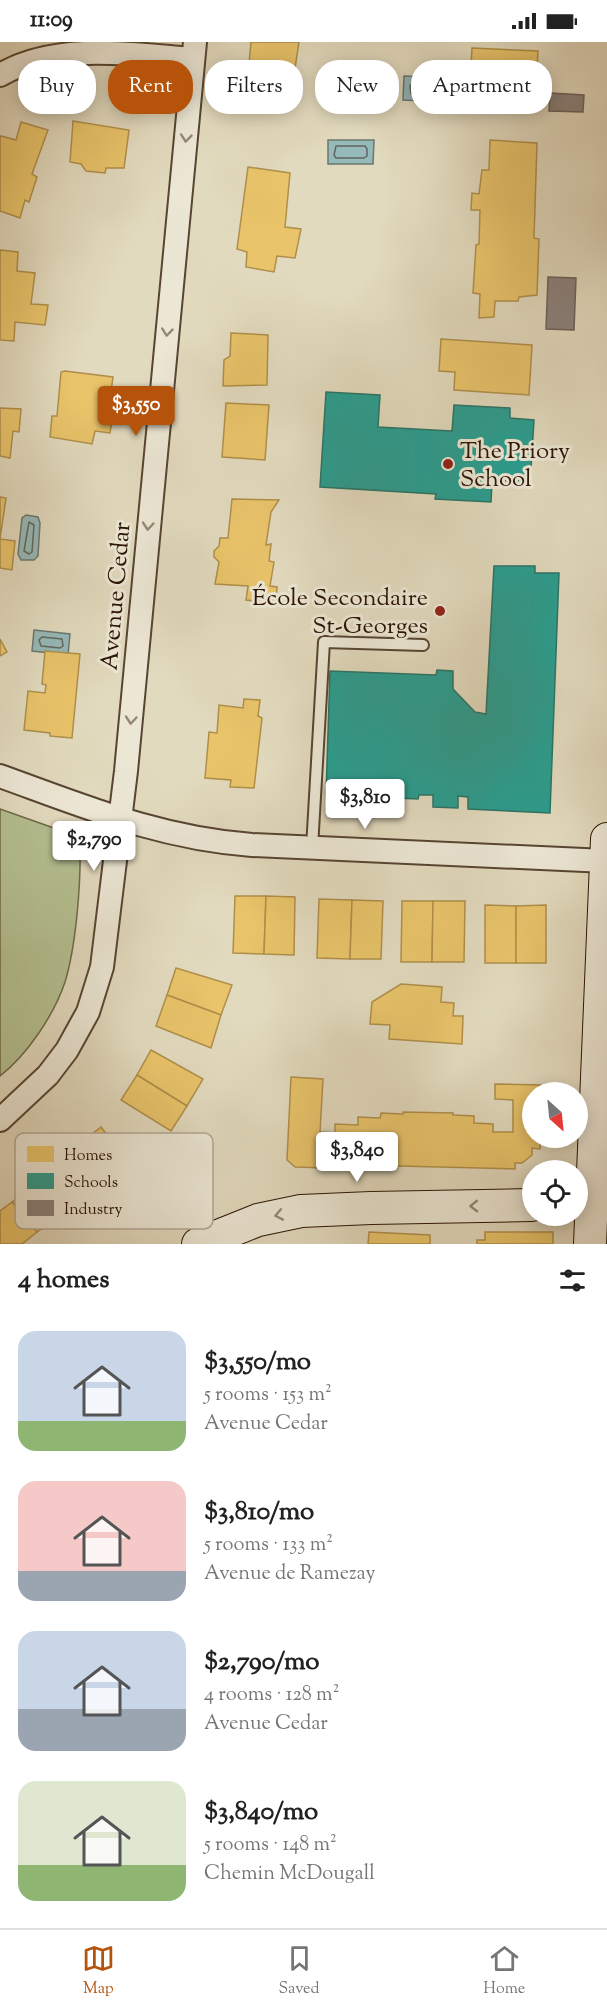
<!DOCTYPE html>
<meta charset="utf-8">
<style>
:root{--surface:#fff;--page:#f2f2f2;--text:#222;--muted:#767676;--line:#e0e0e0;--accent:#b45309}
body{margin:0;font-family:"Sorts Mill Goudy",serif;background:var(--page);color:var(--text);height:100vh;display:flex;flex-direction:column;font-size:22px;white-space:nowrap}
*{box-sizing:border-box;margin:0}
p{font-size:20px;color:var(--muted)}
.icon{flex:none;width:33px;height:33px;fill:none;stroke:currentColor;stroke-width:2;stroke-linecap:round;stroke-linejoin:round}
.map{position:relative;height:1202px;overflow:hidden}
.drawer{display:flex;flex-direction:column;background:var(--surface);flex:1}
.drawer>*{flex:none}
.banner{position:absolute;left:18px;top:18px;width:572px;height:54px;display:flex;gap:12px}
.needle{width:39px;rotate:153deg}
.tools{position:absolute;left:522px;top:1040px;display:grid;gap:12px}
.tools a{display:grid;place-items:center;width:66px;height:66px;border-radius:50%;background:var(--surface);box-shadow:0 3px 15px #0003;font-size:30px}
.price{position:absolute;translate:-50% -51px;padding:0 14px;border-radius:6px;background:#fff;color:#222;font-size:20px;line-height:39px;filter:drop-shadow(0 2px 3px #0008)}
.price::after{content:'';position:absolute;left:50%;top:36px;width:18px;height:14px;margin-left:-9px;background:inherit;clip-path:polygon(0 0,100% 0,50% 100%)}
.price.current{background:var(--accent);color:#fff}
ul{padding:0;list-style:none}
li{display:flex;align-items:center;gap:18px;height:150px;padding:0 18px}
li span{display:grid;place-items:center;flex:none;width:168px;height:120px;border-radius:18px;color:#555}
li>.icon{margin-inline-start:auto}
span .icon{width:72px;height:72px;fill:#fffc;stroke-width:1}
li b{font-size:26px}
h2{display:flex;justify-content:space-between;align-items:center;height:72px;padding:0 18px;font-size:26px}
.tag{padding:0 21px;border-radius:24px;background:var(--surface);box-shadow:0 3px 15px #0003;font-size:21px;line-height:54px}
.tag.current{background:var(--accent);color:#fff}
.status{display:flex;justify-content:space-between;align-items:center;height:42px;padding:0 30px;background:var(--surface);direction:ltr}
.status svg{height:16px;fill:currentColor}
.dock{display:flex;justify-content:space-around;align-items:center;height:84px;border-top:2px solid var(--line);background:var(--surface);font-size:16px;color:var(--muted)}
.dock a{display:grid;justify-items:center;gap:3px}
.dock .current{color:var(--accent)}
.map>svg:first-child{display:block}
</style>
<div class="status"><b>11:09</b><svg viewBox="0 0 49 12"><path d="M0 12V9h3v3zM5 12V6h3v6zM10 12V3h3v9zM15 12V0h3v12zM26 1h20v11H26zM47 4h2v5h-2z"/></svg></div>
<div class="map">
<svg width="607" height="1202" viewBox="0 0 607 1202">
<rect width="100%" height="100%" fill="#e2dabe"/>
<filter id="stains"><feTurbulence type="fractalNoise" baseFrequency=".00333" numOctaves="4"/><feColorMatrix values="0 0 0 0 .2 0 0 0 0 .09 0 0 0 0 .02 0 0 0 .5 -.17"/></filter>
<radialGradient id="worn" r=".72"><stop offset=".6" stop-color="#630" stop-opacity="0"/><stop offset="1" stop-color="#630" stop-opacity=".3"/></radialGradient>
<path fill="#b4bf90" stroke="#6e694a" stroke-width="1.5" d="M0,767L65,790L80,803C81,842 76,904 65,940C54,973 27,1013 0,1034Z"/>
<g fill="#96b9b9" stroke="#6a7770" stroke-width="1.5">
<polygon points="404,34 450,36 449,60 403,58"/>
<polygon points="328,98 374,98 373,122 328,122"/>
<polygon points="26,473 38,475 40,481 38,514 34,518 21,518 18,512 22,476"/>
<polygon points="34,588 70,592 68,613 32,609"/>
</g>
<g fill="#e9c46a" stroke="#af8f4b" stroke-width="1.5">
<polygon points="251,0 299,0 292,46 247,43"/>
<polygon points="472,6 538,9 535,62 469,59"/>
<polygon points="73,79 129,88 124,126 106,126 105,131 86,129 81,122 70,120"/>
<polygon points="21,80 48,88 32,132 37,135 29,160 25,158 20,176 0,169 0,96 1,94 16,98"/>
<polygon points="490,98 537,101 534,196 539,197 537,253 519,255 518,259 495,259 494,275 479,276 480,252 473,251 476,203 479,202 480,168 471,168 472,151 479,152 482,128 489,128"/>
<polygon points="248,125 290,131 285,185 301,187 295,216 277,214 274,230 246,225 247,210 237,207"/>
<polygon points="0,208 18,210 17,229 35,231 31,262 48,263 45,283 15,280 14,299 0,298"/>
<polygon points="231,291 268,293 267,343 223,344 224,318 230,314"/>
<polygon points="441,297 532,303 529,353 454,348 455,330 439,329"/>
<polygon points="65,329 113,335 110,357 115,359 110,391 95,389 92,402 50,395 52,374 57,374 61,330"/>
<polygon points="226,361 269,363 265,418 222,415"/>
<polygon points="0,366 21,367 19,390 13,389 10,416 0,414"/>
<polygon points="0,455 6,456 0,497 15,499 12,528 0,526"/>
<polygon points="232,457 279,458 271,470 266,503 271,502 269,519 274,520 270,544 277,545 276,561 246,558 248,544 215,542 219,520 214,515 214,509 219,504 220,496 228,496"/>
<polygon points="0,597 7,610 0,614"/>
<polygon points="45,609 80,612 72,696 50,694 50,691 24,688 28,649 45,651 46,643 42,642"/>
<polygon points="244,657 260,658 258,674 262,676 254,746 230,745 231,738 205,736 209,690 217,691 219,663 243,666"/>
<polygon points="235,854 266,854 264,912 233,911"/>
<polygon points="266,854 295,855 294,913 264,912"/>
<polygon points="319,857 352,858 350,917 317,916"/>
<polygon points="352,858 383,859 381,917 350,917"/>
<polygon points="402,859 433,859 432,920 401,920"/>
<polygon points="433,859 465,859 464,920 432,920"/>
<polygon points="485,863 516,864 516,921 485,921"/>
<polygon points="546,863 546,921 516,921 516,864"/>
<polygon points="176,926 232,943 221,973 167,953"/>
<polygon points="401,942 442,945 441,960 454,961 453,974 463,974 462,1002 389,997 390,983 370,982 372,960"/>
<polygon points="167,953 221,973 211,1006 156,984"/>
<polygon points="151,1008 203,1037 187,1064 137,1033"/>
<polygon points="137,1033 187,1064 171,1089 121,1058"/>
<polygon points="291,1035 323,1037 320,1090 335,1091 335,1082 358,1083 358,1075 380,1076 381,1071 403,1072 403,1070 453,1071 453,1073 474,1074 474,1081 493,1082 493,1090 513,1090 513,1058 495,1057 495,1042 541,1043 541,1050 532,1050 532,1095 540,1095 540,1107 532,1106 532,1113 522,1121 515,1121 515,1127 358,1123 358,1127 295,1125 287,1118"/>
<polygon points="101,1085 113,1101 120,1096 135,1115 97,1144 70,1109"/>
<polygon points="43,1136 68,1168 37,1190 12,1160"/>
<polygon points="12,1160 37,1190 22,1202 0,1202 0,1169"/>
<polygon points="369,1190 430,1193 430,1202 368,1202"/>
<polygon points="485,1190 553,1190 553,1202 477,1202 477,1198 485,1198"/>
</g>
<g fill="#2a9d8f" stroke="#2a7465" stroke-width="1.5">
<polygon points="326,350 380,353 378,385 452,389 454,363 510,366 510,376 534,378 530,442 492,440 491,460 435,457 436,452 320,445"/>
<polygon points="494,524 535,524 535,531 559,531 550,771 468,767 468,755 458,754 458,766 433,765 433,753 419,753 418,757 326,753 330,629 436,633 437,628 453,629 453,647 475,670 486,672"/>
</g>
<g fill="#8a817c" stroke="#6d6058" stroke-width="1.5">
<polygon points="550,51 584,53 583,70 549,69"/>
<polygon points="548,235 576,236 574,288 546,287"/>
</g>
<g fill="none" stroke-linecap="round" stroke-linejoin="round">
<g stroke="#60665e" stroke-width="1.5">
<polygon points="412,41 441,42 443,45 443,51 440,53 411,52 410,44"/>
<polygon points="336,104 365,104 367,107 367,114 364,116 336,116 334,113"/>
<polygon points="29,480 34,483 32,510 29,512 24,509"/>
<polygon points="42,595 62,597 63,604 60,606 41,604 39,598"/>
</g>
<defs>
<polyline id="lane" points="312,806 324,600 423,603"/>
<g id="street">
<path d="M0,33C56,0 130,12 193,17"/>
<path d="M0,734C86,765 159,796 252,803L606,819"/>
<polyline points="0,1078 48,1033 67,1008 88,970 102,925 126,729 195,0"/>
</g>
<g id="secondary">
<polyline points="198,1202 258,1178 301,1169 371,1166 532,1163"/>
<polyline points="590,1202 607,797"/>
</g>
</defs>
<use href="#lane" stroke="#574532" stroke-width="14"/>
<use href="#street" stroke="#574532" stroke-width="26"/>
<use href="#secondary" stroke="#291303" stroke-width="34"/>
<use href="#lane" stroke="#ece7d5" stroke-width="10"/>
<use href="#street" stroke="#ece7d5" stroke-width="22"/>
<use href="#secondary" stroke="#ece7d5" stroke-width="32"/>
</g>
<defs><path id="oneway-chevron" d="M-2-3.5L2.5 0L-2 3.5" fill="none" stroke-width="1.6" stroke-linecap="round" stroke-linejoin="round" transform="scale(1.5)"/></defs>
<g stroke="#948876">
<use href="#oneway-chevron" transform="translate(186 96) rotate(96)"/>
<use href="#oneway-chevron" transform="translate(167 290) rotate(96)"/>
<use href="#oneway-chevron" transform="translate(148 484) rotate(95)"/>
<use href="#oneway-chevron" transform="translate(131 678) rotate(95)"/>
<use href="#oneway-chevron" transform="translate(474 1164) rotate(179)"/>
<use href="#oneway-chevron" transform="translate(279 1173) rotate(169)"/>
</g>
<g fill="#8f2418" stroke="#ece7d5" stroke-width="2">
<circle cx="448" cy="422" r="6"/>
<circle cx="440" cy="569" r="6"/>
</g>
<g text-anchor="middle" stroke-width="6" stroke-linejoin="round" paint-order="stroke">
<g font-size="24" fill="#291303" stroke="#ece7d5" text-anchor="start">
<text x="460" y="416">The Priory<tspan x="460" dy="28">School</tspan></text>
<text x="428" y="563" text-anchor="end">École Secondaire<tspan x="428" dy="28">St-Georges</tspan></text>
</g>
<g font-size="24" fill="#291303" stroke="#ece7d5">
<text transform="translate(115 554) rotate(-85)" y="8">Avenue Cedar</text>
</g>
</g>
<rect x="15" y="1091" width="198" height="96" rx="9" fill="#ece7d5" stroke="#b2a796" stroke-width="1.5"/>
<rect x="27" y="1104" width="27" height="16" fill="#e9c46a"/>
<rect x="27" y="1131" width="27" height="16" fill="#2a9d8f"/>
<rect x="27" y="1158" width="27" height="16" fill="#8a817c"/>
<g font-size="16" fill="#291303">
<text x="64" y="1118">Homes</text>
<text x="64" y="1145">Schools</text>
<text x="64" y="1172">Industry</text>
</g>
<rect width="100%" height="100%" filter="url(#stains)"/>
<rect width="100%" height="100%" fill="url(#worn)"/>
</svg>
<div class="tools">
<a><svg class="needle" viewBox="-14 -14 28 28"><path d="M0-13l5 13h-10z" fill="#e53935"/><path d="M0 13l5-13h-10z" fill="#767676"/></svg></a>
<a><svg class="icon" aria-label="locate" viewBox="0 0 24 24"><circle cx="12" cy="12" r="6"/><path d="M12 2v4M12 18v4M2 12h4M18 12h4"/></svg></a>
</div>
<b class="price current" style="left:136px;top:395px">$3,550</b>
<b class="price" style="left:365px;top:788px">$3,810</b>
<b class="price" style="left:94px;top:830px">$2,790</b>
<b class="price" style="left:357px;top:1141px">$3,840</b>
<div class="banner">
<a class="tag">Buy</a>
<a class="tag current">Rent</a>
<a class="tag">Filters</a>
<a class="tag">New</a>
<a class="tag">Apartment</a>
</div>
</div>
<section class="drawer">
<h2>4 homes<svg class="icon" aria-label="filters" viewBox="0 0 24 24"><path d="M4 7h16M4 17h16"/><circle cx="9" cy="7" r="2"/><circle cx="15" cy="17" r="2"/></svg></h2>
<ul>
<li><span style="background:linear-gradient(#c9d6e8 75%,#8fb573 0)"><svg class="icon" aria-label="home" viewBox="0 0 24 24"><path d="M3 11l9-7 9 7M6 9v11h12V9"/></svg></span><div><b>$3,550/mo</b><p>5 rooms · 153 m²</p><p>Avenue Cedar</p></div></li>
<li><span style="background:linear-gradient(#f6c9c9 75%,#9aa5b1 0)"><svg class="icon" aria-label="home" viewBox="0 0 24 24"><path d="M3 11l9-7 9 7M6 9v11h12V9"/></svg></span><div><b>$3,810/mo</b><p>5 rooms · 133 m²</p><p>Avenue de Ramezay</p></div></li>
<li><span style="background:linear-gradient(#c9d6e8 65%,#9aa5b1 0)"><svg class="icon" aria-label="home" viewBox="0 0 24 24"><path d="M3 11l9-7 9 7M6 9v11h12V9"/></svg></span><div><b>$2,790/mo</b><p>4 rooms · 128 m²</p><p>Avenue Cedar</p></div></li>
<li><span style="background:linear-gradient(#dfe7d0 70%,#8fb573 0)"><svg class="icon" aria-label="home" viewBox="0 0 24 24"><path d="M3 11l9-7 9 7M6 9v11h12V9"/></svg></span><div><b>$3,840/mo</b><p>5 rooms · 148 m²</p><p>Chemin McDougall</p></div></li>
</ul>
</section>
<nav class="dock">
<a class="current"><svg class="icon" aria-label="map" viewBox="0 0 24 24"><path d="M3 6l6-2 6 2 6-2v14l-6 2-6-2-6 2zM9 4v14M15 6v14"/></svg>Map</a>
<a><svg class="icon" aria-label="saved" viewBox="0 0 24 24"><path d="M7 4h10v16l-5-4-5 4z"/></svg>Saved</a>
<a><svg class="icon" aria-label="home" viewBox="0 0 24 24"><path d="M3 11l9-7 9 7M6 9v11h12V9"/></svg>Home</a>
</nav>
